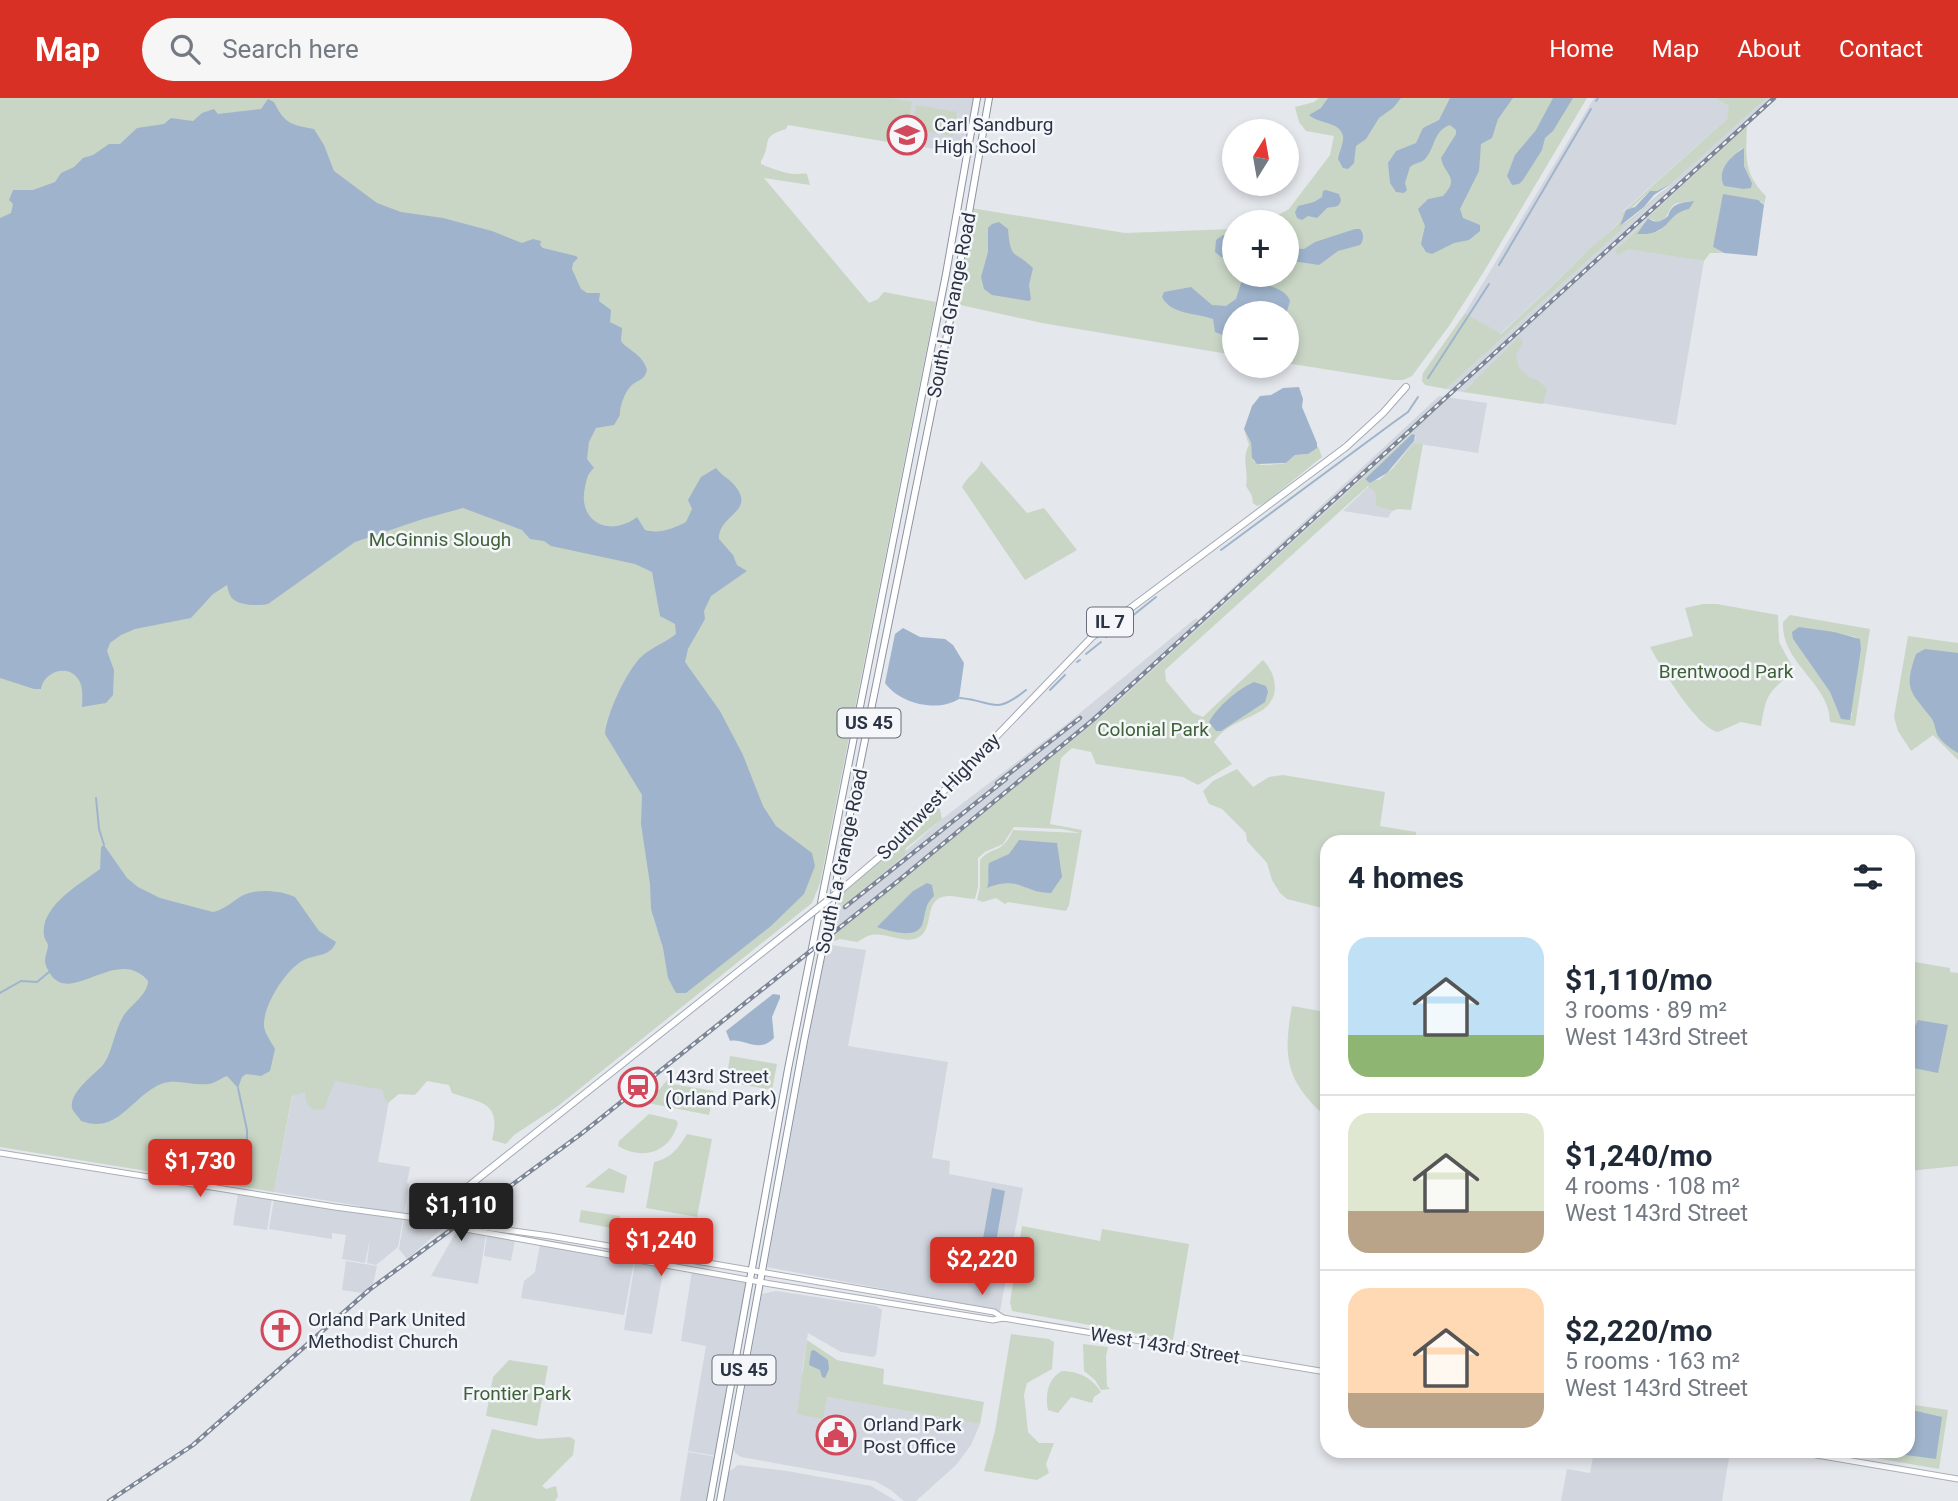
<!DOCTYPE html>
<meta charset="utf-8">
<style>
:root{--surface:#fff;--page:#f6f6f7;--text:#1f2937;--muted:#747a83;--line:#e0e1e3;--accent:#d93025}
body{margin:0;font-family:Roboto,sans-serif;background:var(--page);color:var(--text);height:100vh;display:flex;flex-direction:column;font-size:26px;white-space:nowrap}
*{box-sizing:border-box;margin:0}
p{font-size:23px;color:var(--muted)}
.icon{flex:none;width:38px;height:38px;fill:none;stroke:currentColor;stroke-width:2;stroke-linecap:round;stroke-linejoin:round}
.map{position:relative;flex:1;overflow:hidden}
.details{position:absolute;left:1320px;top:737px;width:595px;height:623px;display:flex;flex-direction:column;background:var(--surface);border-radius:21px;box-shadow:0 4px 10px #0003}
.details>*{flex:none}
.needle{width:46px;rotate:11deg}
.controls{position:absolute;left:1222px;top:21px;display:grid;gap:14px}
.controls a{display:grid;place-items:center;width:77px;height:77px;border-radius:50%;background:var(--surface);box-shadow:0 4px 10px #0003;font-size:35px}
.price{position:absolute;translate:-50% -60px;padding:0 16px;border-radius:7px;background:var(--accent);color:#fff;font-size:23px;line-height:46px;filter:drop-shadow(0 2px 4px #0008)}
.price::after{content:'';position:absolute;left:50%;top:42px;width:21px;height:16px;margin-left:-10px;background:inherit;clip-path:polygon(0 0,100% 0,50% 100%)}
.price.active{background:#222;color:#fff}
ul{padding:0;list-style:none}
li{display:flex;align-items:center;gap:21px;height:175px;padding:0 28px}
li+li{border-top:2px solid var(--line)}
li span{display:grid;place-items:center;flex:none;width:196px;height:140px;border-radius:21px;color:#555}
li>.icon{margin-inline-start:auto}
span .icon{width:84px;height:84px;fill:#fffc;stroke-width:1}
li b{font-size:30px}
h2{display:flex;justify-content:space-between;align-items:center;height:84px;padding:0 28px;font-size:30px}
header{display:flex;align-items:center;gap:42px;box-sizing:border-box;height:98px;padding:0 35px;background:var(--accent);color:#fff}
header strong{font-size:33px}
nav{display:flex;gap:38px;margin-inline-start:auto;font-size:24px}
.search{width:490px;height:63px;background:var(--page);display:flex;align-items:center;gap:18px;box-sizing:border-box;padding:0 24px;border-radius:38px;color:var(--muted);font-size:26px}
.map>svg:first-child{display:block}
</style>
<header>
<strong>Map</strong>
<div class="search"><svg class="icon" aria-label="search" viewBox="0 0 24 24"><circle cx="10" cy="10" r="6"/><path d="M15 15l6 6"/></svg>Search here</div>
<nav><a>Home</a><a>Map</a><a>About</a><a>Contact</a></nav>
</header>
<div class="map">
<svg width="1958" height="1403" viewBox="0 0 1958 1403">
<rect width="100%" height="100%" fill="#e4e7ec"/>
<g fill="#d2d6de">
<polygon points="763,0 974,0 964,56 764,22"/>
<polygon points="1594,0 1716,0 1730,8 1727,21 1622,114 1622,120 1604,140 1580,159 1574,167 1500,236 1465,215"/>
<polygon points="1765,0 1776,0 1619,148 1704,163 1676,327 1480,295 1473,284 1463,294 1446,291"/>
<polygon points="1439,298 1487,305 1478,355 1413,345 1416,339 1412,336 1416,331 1109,612 831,840 838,806 844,807 942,721 1064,628 1196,520 1198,522"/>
<polygon points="1369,388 1375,394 1376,408 1392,413 1388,420 1343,413"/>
<polygon points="830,847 866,852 848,948 948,964 932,1060 950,1063 949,1076 1023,1090 1000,1213 767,1169 815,906 827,849"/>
<polygon points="298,969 392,986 378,1064 410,1069 407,1085 409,1086 398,1149 376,1167 367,1165 370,1141 365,1165 342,1161 346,1137 332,1135 332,1141 269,1131 274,1101 360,1112 360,1108 274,1094"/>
<polygon points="238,1095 272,1100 267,1132 233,1127"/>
<polygon points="404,1121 426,1124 444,1129 407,1161 399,1151"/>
<polygon points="457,1132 486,1137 478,1186 431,1178"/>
<polygon points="487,1137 515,1142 511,1163 484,1158"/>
<polygon points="540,1146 634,1163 624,1217 521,1200 524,1183 535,1174"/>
<polygon points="346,1163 377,1168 373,1187 363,1195 342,1192"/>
<polygon points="635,1164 664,1168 652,1236 624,1232"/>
<polygon points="692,1173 749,1183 717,1358 688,1353 706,1248 681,1243"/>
<polygon points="776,1193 876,1208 882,1212 876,1257 873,1259 841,1254 808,1235 802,1274 827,1299 980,1326 971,1347 956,1367 916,1403 904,1403 891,1392 875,1383 741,1359 735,1355 734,1351 762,1196"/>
<polygon points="1594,1353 1730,1353 1722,1403 1561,1403 1567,1371 1590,1375"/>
<polygon points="688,1354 717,1359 709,1403 680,1403"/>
<polygon points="738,1367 787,1373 871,1388 896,1403 724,1403 729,1374"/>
</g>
<g fill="#c9d6c5" fill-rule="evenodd">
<path d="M0,0H889L912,4L905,47L788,27L786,31C759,39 773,44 761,63V66C768,69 789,77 796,76C800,76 803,75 807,76L810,87L764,80L869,205L878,201L884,194L936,204L820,785L812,805L558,1008L514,1037L506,1046L492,1042C502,1003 480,1005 452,995L449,987L427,983L415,997L399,996L388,1005L384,999L383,992L335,983L324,1011C310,1014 305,1007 305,994L292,998L274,1094L0,1049Z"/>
<polygon points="1319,0 1587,0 1483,175 1449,228 1412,278 1403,282 1393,282 1286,265 1286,215 1234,215 1234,257 1042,225 956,206 971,110 1125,135 1234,131 1234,177 1286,177 1286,124 1265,124 1289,111 1330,57 1334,38 1306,33 1299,24 1295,9 1314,4"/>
<path d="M1716,0H1766L1672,85L1657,93H1650C1638,104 1625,114 1620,128C1637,119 1650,101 1666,91L1446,291L1425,287L1422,283L1423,275L1465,215L1501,236L1574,167C1587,149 1609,139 1622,120V115L1727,21L1729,8Z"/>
<polygon points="916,7 957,14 953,38 912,31"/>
<path d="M1747,27C1746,58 1743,75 1766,98L1764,107L1761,103L1717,132L1713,149L1723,155H1710L1704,163L1628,151L1618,157L1615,152L1646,123L1641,131L1643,136L1659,133L1681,112L1689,111L1693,103C1688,104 1680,104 1675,106C1665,112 1669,131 1648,120ZM1742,50L1744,51V68L1752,85L1743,91L1724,88C1716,72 1731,60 1742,50Z"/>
<polygon points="1519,239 1523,244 1516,257 1519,270 1530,280 1538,282 1547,291 1543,306 1463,294"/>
<path d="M1435,314L1365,381L1379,382L1393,370L1413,345L1423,346L1411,412L1398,411L1392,413L1376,408L1375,394L1368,388L1165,572L1166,583L1193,615L1203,619L1263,562C1276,575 1281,598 1264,611C1248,622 1225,626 1214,644L1232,666L1198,687L1183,679L1096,666L1091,654L1072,650L1061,660L1050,726L1082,732L1069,807L1066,813L1008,804L1005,806L996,800L983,804L977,802L980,789V762C992,747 1001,758 1013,732L1080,735L1062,731L1014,729L1003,746L985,754L978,760V789L975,801C964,801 952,796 942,799C924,805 934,830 919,839C905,847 886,834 871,837C866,838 861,842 857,844L840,841L831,844V840L1109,612Z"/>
<path d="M1244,332L1251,345L1253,363L1261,367L1281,366L1286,365L1295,357L1308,356L1318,348L1322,359L1265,405L1257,408L1253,405L1252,398L1246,388C1249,373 1241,361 1249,347Z"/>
<path d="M981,363L1027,415L1044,410L1077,452L1025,482L962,389C967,378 979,373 981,363Z"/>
<path d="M1703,506H1717L1778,517L1779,544L1794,572C1769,596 1767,592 1761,628L1741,624L1718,634C1696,629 1661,569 1650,549L1693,538L1685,510Z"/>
<path d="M1790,517L1870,531L1855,628L1830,624C1830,585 1781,566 1783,524ZM1821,533L1856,539C1867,565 1845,592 1852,618L1839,616L1830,594L1793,541Z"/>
<polygon points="1908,538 1958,545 1958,662 1933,637 1911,653 1898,633 1894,619"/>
<polygon points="1237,671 1253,689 1269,679 1283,677 1385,694 1380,728 1416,734 1415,744 1326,744 1326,811 1287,801 1280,795 1272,782 1267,765 1247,743 1246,735 1222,711 1209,706 1203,693 1213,683"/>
<polygon points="934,707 940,711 942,721 906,750 905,756 844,807 838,806 841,796 887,756"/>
<polygon points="1915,864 1950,870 1950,874 1958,875 1958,1068 1908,1073 1908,906"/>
<path d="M1292,908L1326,914V1019C1285,983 1283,958 1292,908Z"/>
<polygon points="730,958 777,966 772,992 726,984"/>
<polygon points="668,981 673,986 714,993 709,1017 648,1005"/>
<path d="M649,1016L676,1022L678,1025C670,1054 644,1063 618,1048L619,1043Z"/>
<path d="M687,1036L712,1041L697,1119L646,1110L654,1064C670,1061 679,1050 687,1036Z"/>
<polygon points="609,1070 627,1078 624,1095 585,1089"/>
<polygon points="581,1112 620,1118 617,1131 579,1124"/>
<polygon points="1022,1128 1100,1143 1102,1131 1189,1146 1173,1242 1012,1213 1010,1204"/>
<polygon points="1011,1236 1049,1241 1054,1244 1052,1271 1027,1285 1024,1297 1028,1334 1039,1345 1054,1345 1046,1366 1049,1375 1037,1382 984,1373 995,1333"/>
<polygon points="807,1242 837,1262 884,1271 883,1286 984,1304 980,1326 827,1299 823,1321 797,1316"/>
<polygon points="1083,1246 1108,1249 1106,1258 1107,1288 1110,1291 1101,1292 1095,1282 1084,1273"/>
<polygon points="509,1262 548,1268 537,1328 486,1318 493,1279"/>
<path d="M1062,1273C1080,1274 1091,1279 1101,1294L1094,1299L1092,1305L1071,1299L1058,1315L1048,1312C1045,1297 1048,1280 1062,1273Z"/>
<polygon points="1908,1306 1948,1312 1939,1371 1852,1356 1853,1353 1908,1353"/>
<polygon points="492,1331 538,1341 570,1339 575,1342 573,1357 542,1388 546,1391 556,1388 558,1398 555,1403 470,1403"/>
</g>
<g fill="#9fb4cc">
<path d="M1328,0H1401L1393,10L1379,20L1366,41L1356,48L1354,65L1348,71L1343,70L1338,61C1339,54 1344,45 1343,38C1340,23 1318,26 1309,17L1321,10Z"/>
<path d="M1450,0H1513L1498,21L1492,40L1481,46L1479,73L1460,111L1463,120L1480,127V133L1469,142L1454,145L1432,156L1426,154L1421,146L1425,128L1418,111L1428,101L1443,98C1461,79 1444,77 1441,60L1456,36V32L1450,27C1434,32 1435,49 1426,60C1422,65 1414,65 1410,69L1405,85L1407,92L1404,95L1396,94L1390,85L1388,65L1396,53L1416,45L1423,30L1439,22Z"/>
<polygon points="1553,0 1573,0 1553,33 1545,40 1542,52 1523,82 1519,86 1512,87 1507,78 1515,57 1536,32"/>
<path d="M268,1L274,4C284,25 291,27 314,31L324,47L334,73L377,105L401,114L443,120L492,133L522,145L533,141L541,143L540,147L543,150L576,158L578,160L573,165L572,171L581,191L587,195H600L599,203L611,212L610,224L622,230C622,234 621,238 621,242C623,250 643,255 647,272C644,284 637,281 630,289C625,294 619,310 620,317L614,327L596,330L589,344L587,361L594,370C587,376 587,381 585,389C577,424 610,440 637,419L645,432C660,436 672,431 686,424L692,411L688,402L701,379L716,370C722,378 730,381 736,389C755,414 718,417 719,441L733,457L737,467L747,473L711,498L704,513L705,521L688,551L685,564L720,613L743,657L763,708L776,728L812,755L815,768L804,796L771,828L686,895H676L668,880L663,850L651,811L650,786L641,726L642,697L605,636C607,615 625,577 639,561C649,550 665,545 676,536L675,526L660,518L652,474L635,466L551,448L544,443L530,441L522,432L463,410L423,421L355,444L268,506C259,508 237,508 231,499C229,496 228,491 227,487L213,496L191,520L135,531L121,537L110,545L107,553L114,572L113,597L106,605L82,609C82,600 84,589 78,581C68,565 43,574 41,591H34L0,580V120L11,115L13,106L9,102L13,92H33L55,84L61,75L74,69L83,60L93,57L109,46H120L137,30L164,26L171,20L193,23L202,15L214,11L218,16L261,11Z"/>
<path d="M1744,50V68L1752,85L1751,90L1743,91L1724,88C1716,72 1731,58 1744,50Z"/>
<polygon points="1672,85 1654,97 1644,109 1620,128 1626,112 1635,109 1650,93 1657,93"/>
<path d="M1326,92L1339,96L1341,102C1339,111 1333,108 1327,110L1317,120L1308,118L1302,122L1297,120L1295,114L1298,108L1314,104L1322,99L1323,93Z"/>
<polygon points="1723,96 1758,102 1764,107 1757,158 1724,155 1713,149"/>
<path d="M1694,103L1689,111C1666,115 1671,138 1637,136L1648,120C1655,126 1662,124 1668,118C1672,105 1680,105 1694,103Z"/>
<path d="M999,124L1008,131C1011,164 1014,151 1033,170L1029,187L1031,201L1029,203L992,197L984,191L981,179L988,154V130L992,126Z"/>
<path d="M1355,131H1360C1364,135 1364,142 1360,147L1338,153L1319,167L1286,162V150L1304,151L1315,144Z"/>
<polygon points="1223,137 1234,137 1234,158 1221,159 1215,154 1216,142"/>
<path d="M1246,183C1260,185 1286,189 1290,203L1287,213L1281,215H1234V234L1225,238L1215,234L1213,221C1197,215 1171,217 1162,199L1164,194L1191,189L1212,207L1226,208L1236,201L1241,185Z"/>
<polygon points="1299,289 1303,301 1302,309 1317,345 1317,350 1308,356 1295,357 1286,365 1257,366 1252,360 1251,345 1244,331 1252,308 1260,298 1271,297 1283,290"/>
<polygon points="1412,336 1415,337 1414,343 1387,375 1370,385 1365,381"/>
<polygon points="1799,529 1834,534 1860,541 1861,551 1850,622 1841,621 1830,594 1793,541 1792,534"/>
<path d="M903,530L920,539L945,541L953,547L964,565L959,601C936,615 899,605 885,585L895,536Z"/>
<path d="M1925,551L1958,555V655C1951,651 1941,644 1937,636C1935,631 1935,626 1932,621C1911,593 1903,593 1916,556Z"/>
<path d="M1254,584L1266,588L1268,594L1265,604L1221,633H1216L1209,624C1217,609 1238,591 1254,584Z"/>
<path d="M1019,742L1057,745L1062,779L1051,795C1024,795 1019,777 987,790C990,783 987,773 989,765L1009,756Z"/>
<path d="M104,747L127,780L138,789L160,800L213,814C228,811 235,799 249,795C262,791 283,793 295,799L319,833L336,844C331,859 316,856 304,862C286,871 265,905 264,925C263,934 271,943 275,951L270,973L261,978L246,976L242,979L238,990L227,978C221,980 214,986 208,986C188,988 173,978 155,989C129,1004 115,1036 81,1023C79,1019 73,1014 72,1010C69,994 95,976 103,967C113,954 114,932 124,917C131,907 148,896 148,883C118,847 72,907 51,877C49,874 45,867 45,863C45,857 48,852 48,847C47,843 44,841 44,837C40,808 80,786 100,771L101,749Z"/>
<path d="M927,785L932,787L934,798C925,806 926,813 923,824C919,843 890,833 877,829L913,793Z"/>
<path d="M773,896L780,897V900L772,919L774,940C759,956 744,940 730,943L726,933Z"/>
<polygon points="1918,922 1948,927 1938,975 1908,969 1908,943"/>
<polygon points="992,1090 1005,1093 994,1155 983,1155 981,1152"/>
<polygon points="814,1252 828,1262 829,1271 825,1280 822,1279 820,1272 809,1267 811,1253"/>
<polygon points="1912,1312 1942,1319 1936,1361 1898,1356 1893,1353 1908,1353 1908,1316"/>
</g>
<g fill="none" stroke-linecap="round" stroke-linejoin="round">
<g stroke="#9fb4cc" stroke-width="2">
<polyline points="1596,3 1598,0"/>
<polyline points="1499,167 1591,11"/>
<polyline points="1428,280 1489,186"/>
<polyline points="1221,452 1394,324 1408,314 1418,299"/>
<polyline points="1106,539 1156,499"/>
<polyline points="1086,556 1101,544"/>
<polyline points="1077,564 1080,562"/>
<polyline points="1050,592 1065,577"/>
<path d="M960,600C994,603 994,618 1026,592"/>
<polyline points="96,700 99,731 104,747"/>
<polyline points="0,895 21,883 37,884 49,874"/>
<polyline points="238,990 247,1032 247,1078"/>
</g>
<defs>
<g id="secondary">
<polyline points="0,1055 335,1109 550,1138 994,1214 1003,1220"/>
<polyline points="448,1106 445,1116 452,1123"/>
<polyline points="432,1125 771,1186 993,1222 1003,1220 1326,1274"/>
<polyline points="1793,1353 1958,1381"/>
</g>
<g id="primary">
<polyline points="842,791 881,758 1092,539 1346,349 1383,315 1406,289"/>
<polyline points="426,1122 813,814"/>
</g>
<g id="trunk">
<polyline points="710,1403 788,971 946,176 977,0"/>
<polyline points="720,1403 804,943 952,212 989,0"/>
</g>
</defs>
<use href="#secondary" stroke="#a9aeb7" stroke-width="7"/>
<use href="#primary" stroke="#a3abb8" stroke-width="8"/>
<use href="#trunk" stroke="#8b94a3" stroke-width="8"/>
<use href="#secondary" stroke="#fff" stroke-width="5"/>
<use href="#primary" stroke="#fff" stroke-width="6"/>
<use href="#trunk" stroke="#fff" stroke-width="6"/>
<defs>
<g id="rail">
<polyline points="997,685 1080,620"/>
<polyline points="845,809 1006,681"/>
<polyline points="109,1403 193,1347 369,1192 581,1036 898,783 1094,621 1774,0"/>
</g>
</defs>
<use href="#rail" stroke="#7d8696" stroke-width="4.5"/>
<use href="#rail" stroke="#f4f6f9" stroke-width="2" stroke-dasharray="5" stroke-linecap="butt"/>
<defs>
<polyline id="primary-bridge" points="813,814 842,791"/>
</defs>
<use href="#primary-bridge" stroke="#a3abb8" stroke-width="8" stroke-linecap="butt"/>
<use href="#primary-bridge" stroke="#fff" stroke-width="6"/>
</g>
<defs>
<symbol id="school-ring" viewBox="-11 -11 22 22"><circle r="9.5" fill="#f4f6f9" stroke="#d1495b" stroke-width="1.5"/><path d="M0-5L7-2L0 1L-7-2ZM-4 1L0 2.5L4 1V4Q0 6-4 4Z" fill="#d1495b"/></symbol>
<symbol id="station-ring" viewBox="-11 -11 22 22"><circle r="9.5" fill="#f4f6f9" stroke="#d1495b" stroke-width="1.5"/><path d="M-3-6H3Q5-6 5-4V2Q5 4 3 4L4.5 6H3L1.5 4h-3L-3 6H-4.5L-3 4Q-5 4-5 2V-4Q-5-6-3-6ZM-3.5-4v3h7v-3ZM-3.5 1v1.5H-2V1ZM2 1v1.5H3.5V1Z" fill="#d1495b"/></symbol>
<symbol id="church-ring" viewBox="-11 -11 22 22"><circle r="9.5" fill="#f4f6f9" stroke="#d1495b" stroke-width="1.5"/><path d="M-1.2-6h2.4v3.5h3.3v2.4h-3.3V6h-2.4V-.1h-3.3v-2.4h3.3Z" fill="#d1495b"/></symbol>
<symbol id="civic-ring" viewBox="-11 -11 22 22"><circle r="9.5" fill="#f4f6f9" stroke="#d1495b" stroke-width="1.5"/><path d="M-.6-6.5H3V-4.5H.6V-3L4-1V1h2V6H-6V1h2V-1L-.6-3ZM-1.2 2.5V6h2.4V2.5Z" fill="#d1495b"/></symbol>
</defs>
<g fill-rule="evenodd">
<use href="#school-ring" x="885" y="15" width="44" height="44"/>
<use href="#station-ring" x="616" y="967" width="44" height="44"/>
<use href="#church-ring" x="259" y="1210" width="44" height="44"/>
<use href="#civic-ring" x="814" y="1315" width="44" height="44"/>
</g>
<g text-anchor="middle" stroke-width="5" stroke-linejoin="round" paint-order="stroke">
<g fill="#f4f6f9" stroke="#676e7b" stroke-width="2">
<rect x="1087" y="509.5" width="46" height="29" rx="5"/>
<rect x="837.5" y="610.5" width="63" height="29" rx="5"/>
<rect x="712.5" y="1257.5" width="63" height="29" rx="5"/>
</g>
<g font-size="18" font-weight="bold" fill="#2b3445">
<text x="1110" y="530">IL 7</text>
<text x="869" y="631">US 45</text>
<text x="744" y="1278">US 45</text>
</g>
<g font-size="19" fill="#2b3445" stroke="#f4f6f9" text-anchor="start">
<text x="934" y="33">Carl Sandburg<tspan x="934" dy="22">High School</tspan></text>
<text x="665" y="985">143rd Street<tspan x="665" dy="22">(Orland Park)</tspan></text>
<text x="308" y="1228">Orland Park United<tspan x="308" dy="22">Methodist Church</tspan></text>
<text x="863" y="1333">Orland Park<tspan x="863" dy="22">Post Office</tspan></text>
</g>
<g font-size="19" fill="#2b3445" stroke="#f4f6f9">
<text transform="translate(951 207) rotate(-79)" y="7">South La Grange Road</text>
<text transform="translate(938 698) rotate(-46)" y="7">Southwest Highway</text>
<text transform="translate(841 763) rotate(-78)" y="7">South La Grange Road</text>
<text transform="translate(1165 1247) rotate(9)" y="7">West 143rd Street</text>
</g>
<g font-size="19" fill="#3f6138" stroke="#f4f6f9">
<text x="440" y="448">McGinnis Slough</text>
<text x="1726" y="580">Brentwood Park</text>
<text x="1153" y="638">Colonial Park</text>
<text x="517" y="1302">Frontier Park</text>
</g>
</g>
</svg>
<div class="controls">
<a><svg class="needle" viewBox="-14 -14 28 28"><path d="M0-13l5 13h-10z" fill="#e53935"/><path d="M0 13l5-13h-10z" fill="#747a83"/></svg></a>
<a>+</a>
<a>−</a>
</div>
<b class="price" style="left:200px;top:1101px">$1,730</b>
<b class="price active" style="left:461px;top:1145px">$1,110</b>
<b class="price" style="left:661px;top:1180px">$1,240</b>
<b class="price" style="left:982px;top:1199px">$2,220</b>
<section class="details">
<h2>4 homes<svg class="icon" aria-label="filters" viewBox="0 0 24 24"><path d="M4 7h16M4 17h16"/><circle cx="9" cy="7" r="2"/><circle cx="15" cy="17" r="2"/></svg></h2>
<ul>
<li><span style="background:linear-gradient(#bfe0f5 70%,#8fb573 0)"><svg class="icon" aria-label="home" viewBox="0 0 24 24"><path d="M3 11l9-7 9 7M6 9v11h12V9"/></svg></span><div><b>$1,110/mo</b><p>3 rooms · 89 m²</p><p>West 143rd Street</p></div></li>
<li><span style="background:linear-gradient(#dfe7d0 70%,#b9a48a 0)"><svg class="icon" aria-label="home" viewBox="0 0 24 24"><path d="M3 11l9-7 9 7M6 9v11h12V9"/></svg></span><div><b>$1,240/mo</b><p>4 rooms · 108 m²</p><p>West 143rd Street</p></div></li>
<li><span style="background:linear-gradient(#ffd9b3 75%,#b9a48a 0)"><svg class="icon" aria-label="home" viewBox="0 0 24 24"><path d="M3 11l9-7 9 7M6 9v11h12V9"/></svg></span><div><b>$2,220/mo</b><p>5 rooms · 163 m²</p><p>West 143rd Street</p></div></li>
</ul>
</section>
</div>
